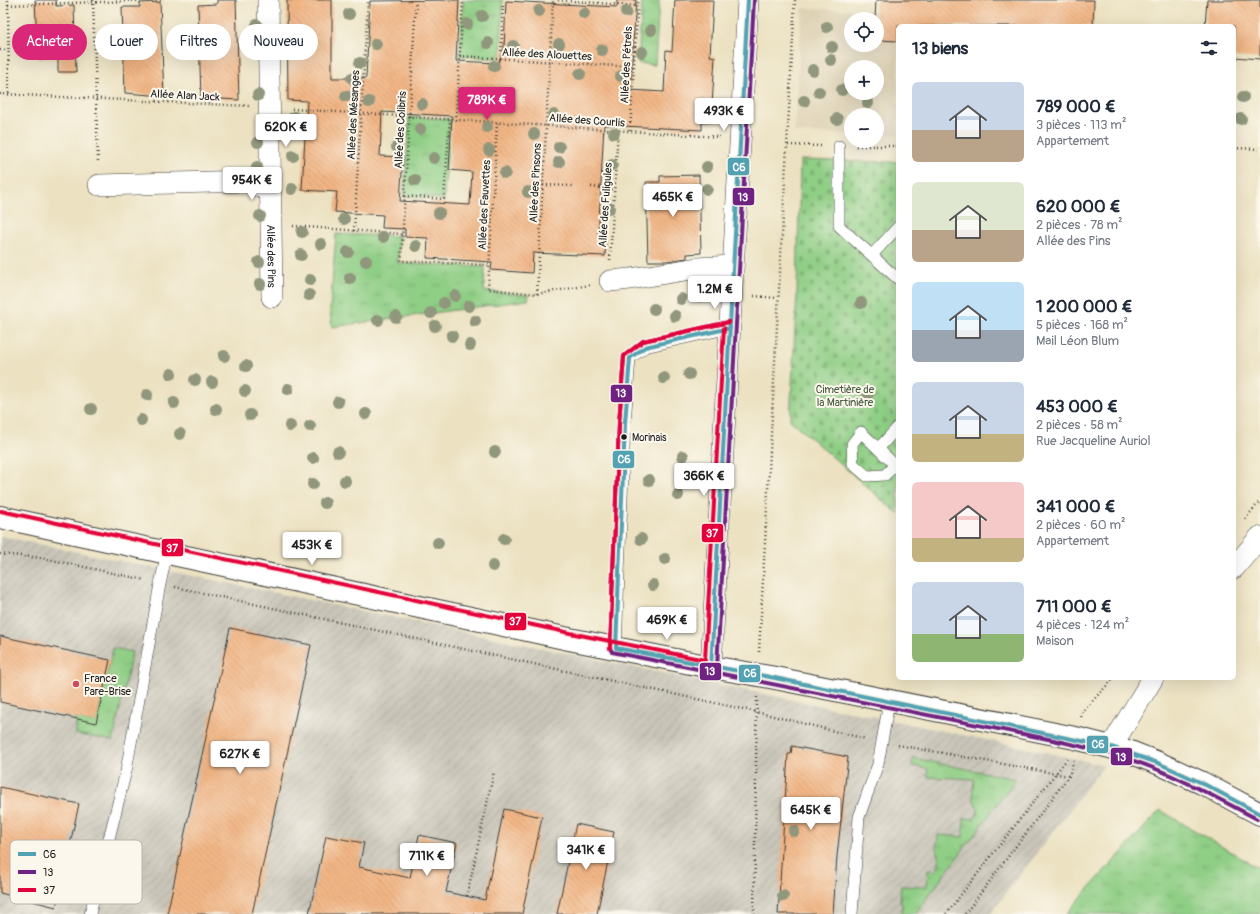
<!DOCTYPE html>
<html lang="fr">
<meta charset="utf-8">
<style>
:root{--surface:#fff;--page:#f2f2f3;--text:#1f2937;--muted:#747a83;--accent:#db2777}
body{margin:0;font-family:Pangolin,sans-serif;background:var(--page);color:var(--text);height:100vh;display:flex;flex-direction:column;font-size:15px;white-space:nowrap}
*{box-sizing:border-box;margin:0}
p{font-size:13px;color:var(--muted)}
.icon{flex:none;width:22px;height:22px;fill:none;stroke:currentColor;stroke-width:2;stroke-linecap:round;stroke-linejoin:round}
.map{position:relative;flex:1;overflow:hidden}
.details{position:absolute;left:896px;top:24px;width:340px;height:656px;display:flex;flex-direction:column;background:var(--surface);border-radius:6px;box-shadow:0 4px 16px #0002}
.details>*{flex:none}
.banner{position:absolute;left:12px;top:24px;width:380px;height:36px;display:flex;gap:8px}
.fabs{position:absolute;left:844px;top:12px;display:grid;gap:8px}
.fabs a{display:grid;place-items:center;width:40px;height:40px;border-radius:50%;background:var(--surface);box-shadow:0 4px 16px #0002;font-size:20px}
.price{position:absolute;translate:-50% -34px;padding:0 9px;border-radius:4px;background:#fff;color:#222;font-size:13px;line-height:26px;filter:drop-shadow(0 1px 2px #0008)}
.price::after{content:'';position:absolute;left:50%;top:24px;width:12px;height:9px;margin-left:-6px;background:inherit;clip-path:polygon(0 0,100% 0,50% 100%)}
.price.current{background:var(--accent);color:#fff}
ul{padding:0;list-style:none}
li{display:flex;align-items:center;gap:12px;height:100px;padding:0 16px}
li span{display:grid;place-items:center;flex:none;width:112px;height:80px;border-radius:6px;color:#555}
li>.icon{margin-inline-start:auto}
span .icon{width:48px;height:48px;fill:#fffc;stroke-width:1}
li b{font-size:17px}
h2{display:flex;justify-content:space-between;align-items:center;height:48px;padding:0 16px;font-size:17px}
.tag{padding:0 14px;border-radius:18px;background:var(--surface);box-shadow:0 4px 16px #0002;font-size:14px;line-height:36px}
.tag.current{background:var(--accent);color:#fff}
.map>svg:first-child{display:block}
</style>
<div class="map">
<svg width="1260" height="914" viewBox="0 0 1260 914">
<defs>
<pattern id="industrial-furrows" width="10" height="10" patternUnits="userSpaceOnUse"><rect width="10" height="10" fill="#c8c4b8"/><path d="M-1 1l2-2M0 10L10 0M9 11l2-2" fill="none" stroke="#aba89e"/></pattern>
<pattern id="grass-tufts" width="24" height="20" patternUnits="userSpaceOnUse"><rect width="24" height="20" fill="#8fce85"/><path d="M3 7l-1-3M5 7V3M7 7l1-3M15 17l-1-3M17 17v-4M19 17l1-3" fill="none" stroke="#7bb072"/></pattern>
<pattern id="cemetery-stones" width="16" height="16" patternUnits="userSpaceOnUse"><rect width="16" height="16" fill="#8fce85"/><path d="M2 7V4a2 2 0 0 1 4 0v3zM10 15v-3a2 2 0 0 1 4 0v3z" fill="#7bb072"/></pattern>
<pattern id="building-back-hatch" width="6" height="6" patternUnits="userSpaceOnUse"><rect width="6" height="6" fill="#f2b685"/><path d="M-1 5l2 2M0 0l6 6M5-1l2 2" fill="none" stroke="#cf9c72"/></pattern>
</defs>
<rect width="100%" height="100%" fill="#fbf7ec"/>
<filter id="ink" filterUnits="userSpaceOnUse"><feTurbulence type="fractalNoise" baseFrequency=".025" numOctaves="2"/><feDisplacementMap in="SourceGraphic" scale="8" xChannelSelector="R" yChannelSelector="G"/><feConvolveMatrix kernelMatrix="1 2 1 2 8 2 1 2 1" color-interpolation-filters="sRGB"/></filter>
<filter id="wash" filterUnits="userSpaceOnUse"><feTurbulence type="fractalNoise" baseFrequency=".012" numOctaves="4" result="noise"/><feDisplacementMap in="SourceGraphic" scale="16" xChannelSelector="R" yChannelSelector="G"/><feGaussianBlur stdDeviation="0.9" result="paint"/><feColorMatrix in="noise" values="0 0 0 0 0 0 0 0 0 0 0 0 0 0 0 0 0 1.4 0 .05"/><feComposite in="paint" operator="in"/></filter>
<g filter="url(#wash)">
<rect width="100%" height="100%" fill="#ece2c2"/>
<path fill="#ded2b4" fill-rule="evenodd" d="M876,0H1094L1093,26H898V135H877V115H851V134L794,133L802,8L875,11ZM851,19H877V45H851ZM851,67H877V93H851Z"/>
<polygon fill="url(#industrial-furrows)" points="0,536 1016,746 1104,765 990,914 0,914"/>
<g fill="url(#grass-tufts)" stroke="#567550">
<polygon points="463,0 503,0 501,59 460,56"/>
<polygon points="642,0 659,0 655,65 638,63"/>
<polygon points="409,117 450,119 444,199 404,196"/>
<polygon points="336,234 399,236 398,263 485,267 484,291 529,295 528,300 332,327 330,310"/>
<polygon points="113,648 132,652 113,741 76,734 76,718 96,723"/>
<path d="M913,758L1016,779L915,914H902V904L900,901L901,886L927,887L928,870L936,871C941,863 939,859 937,852C936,847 938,840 938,835L963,837L964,818L974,819C982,808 975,806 973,797C972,791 974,785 974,779L927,777L928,769L912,766Z"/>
<polygon points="1160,810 1260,869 1260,914 1066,914"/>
</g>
<polygon fill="url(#cemetery-stones)" stroke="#567550" points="800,160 898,162 898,514 790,420 797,293"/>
<g id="blocks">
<g fill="url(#building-back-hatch)" fill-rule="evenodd">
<polygon points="35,0 56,0 56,6 74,5 76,72 58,72 58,58 38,59"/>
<polygon points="217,0 236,0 239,100 201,98 198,5 217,4"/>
<path d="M287,0H332V78H366L370,1L459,0L456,61L498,63L504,49L506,1L617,7V0H636L630,90L664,92L666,50L672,51L675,0H713L710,56L715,57L711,122H702V130L604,125L598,239H606L605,256L533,253L532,273L491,270L492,262L427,258L428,238L405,237V229L382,228L383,215L335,212L337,192L302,190L307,101L288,100ZM382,112L452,116L449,170L472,172L470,205L400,201L403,157L380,156Z"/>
<polygon points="876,0 1094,0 1093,26 898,26 898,41 877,40 877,19 875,19"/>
<polygon points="1207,0 1260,0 1260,59 1234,57 1234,26 1205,26"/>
<polygon points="160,2 164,96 125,93 122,7 140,7 140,3"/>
<polygon points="699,175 701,253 687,254 687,258 667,261 648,261 646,182 660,182 660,176"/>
<polygon points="230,628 311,645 252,914 167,914"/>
<polygon points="0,636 110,660 96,723 0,702"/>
<polygon points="792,746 848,757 837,856 833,914 778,914 788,754 791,754"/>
<polygon points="0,787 79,804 56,907 0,893"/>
<polygon points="504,809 542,817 522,914 309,914 326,836 364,843 359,867 410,878 419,835 457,843 446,892 485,900"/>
<polygon points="576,824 614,832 597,914 557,914"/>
</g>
</g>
</g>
<g filter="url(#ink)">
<use href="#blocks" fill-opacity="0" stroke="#3b3a35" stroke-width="1"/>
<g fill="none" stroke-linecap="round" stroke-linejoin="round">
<defs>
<g id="service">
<polyline points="839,146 839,226 898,279"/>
<polyline points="872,255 898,227"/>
<polyline points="878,449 898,427"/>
<polyline points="895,465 885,475 867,476 853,464 852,444 861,432 898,468"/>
<polyline points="616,648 625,423 630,358 645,347 730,328"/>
<polyline points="90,914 126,771 160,584 167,553"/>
<polyline points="852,914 859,817 878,764 889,702"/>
</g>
<g id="minor">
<path id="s1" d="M268,0L272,297"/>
<polyline points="99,185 249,181 270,192"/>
<polyline points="610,281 630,279 697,268 733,266"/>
<polyline points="1234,568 1260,537"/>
<polyline points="711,667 748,0"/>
<polyline points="1111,747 1153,678"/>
</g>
<polyline id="tertiary" points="0,517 569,639 711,667 770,677 1075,738 1130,752 1158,763 1202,783 1260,814"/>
</defs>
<use href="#service" stroke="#3b3a35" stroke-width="12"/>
<use href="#minor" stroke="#3b3a35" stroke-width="22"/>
<use href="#tertiary" stroke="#3b3a35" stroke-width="24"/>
<g stroke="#3b3a35" stroke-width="2.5" stroke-dasharray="1 3" stroke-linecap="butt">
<polyline points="8,0 9,94"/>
<polyline points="93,0 98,163"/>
<polyline points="416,0 401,261 488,265"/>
<polyline points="558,0 638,6"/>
<polyline points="8,5 164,0"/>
<polyline points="0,50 8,50"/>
<polyline points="460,56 634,67"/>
<polyline points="501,59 503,0"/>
<polyline points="0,94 249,106"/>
<polyline points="292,109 720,137"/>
<polyline points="456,120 463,0"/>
<polyline points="497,123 488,289 537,294 590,285"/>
<polyline points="630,131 638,0"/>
<polyline points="788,145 823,146"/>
<polyline points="856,146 898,146"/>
<polyline points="1234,148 1260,149"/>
<polyline points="543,185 575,186"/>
<polyline points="591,187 615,189"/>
<polyline points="404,196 444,199 450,119"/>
<polyline points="293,226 402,234"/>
<polyline points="354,231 368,0"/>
<polyline points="610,260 618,130"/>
<polyline points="537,294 553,0"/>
<polyline points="754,296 777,298"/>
<polyline points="1245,519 1260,501"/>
<polyline points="0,554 43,558 145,580"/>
<polyline points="175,587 757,712 866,739"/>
<polyline points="759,652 795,0"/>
<polyline points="1081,717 1082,712 1114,678"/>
<polyline points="898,745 1069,776"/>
<polyline points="467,896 494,771"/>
<polyline points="754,914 757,697"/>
<polyline points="946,914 1067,759"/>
<polyline points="965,914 1069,776 1074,760"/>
</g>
<use href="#service" stroke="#fff" stroke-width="11"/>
<use href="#minor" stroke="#fff" stroke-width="21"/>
<use href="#tertiary" stroke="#fff" stroke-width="22"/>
<defs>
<g id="bus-1">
<polyline points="730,328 645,347 630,358 625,423 616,648 770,677 1111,747 1158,763 1202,783 1260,814"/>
<polyline points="711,667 748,0"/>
</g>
<g id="bus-2">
<path d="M729,322L643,341L624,356L619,423L610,648L612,652L1053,740C1088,748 1122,755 1156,769C1191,783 1224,802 1257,819"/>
<polyline points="717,667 754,0"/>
</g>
<g id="bus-3">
<polyline points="1,511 570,633 705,660 724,328"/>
<polyline points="610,648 619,423 624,356 643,341 729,322"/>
</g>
</defs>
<use href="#bus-1" stroke="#fbf7ec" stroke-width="7"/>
<use href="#bus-2" stroke="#fbf7ec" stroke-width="7"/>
<use href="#bus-3" stroke="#fbf7ec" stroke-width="7"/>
<use href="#bus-1" stroke="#53a2b3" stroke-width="4"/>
<use href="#bus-2" stroke="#6f2282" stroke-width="4"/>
<use href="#bus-3" stroke="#e4003a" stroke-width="4"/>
</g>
<g fill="#90977b">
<circle cx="539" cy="11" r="6"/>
<circle cx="626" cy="12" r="6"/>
<circle cx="584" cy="13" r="6"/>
<circle cx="349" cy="14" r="6"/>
<circle cx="482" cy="16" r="6"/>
<circle cx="467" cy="24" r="6"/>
<circle cx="257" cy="25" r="6"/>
<circle cx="827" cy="27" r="6"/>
<circle cx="651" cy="30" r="6"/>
<circle cx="488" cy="43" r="6"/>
<circle cx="376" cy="44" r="6"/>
<circle cx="559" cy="44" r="6"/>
<circle cx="513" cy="46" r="6"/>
<circle cx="832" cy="47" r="6"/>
<circle cx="602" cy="50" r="6"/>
<circle cx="257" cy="52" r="6"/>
<circle cx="642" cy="52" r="6"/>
<circle cx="831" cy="60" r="6"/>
<circle cx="360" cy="63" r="6"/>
<circle cx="494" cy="66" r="6"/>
<circle cx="813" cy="70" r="6"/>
<circle cx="580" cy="74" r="6"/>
<circle cx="621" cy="76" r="6"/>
<circle cx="352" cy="78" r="6"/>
<circle cx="842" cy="90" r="6"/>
<circle cx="819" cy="92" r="6"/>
<circle cx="258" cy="95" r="6"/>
<circle cx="346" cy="96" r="6"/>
<circle cx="1243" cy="97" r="6"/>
<circle cx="804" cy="101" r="6"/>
<circle cx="369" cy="102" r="6"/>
<circle cx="868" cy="103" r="6"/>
<circle cx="422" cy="104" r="6"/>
<circle cx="554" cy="115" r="6"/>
<circle cx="294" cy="117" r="6"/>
<circle cx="837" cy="119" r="6"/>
<circle cx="1241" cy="119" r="6"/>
<circle cx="487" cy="127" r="6"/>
<circle cx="420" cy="129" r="6"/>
<circle cx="614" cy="133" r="6"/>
<circle cx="534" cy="134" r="6"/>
<circle cx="258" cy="142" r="6"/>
<circle cx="397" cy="147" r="6"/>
<circle cx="559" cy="147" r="6"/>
<circle cx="489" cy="150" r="6"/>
<circle cx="293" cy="156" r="6"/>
<circle cx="434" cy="158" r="6"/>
<circle cx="559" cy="162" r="6"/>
<circle cx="612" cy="165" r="6"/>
<circle cx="257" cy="167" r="6"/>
<circle cx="707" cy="167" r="6"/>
<circle cx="505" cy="173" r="6"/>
<circle cx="415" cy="180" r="6"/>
<circle cx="292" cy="189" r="6"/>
<circle cx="707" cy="189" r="6"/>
<circle cx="528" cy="192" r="6"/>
<circle cx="609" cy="208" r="6"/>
<circle cx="439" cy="213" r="6"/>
<circle cx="260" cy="216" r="6"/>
<circle cx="344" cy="219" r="6"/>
<circle cx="302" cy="232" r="6"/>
<circle cx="383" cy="237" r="6"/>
<circle cx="321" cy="244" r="6"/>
<circle cx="416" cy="246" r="6"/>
<circle cx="348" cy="252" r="6"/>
<circle cx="301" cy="255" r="6"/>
<circle cx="366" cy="261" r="6"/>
<circle cx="259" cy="262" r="6"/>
<circle cx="350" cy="278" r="6"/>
<circle cx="310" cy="280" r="6"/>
<circle cx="260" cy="284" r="6"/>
<circle cx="309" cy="295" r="6"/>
<circle cx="455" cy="296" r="6"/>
<circle cx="700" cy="296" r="6"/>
<circle cx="681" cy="299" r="6"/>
<circle cx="444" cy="303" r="6"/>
<circle cx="861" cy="303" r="6"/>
<circle cx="469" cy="306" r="6"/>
<circle cx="654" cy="309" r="6"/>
<circle cx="431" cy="313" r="6"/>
<circle cx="675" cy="316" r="6"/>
<circle cx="396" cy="317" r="6"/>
<circle cx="378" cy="320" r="6"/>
<circle cx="475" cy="321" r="6"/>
<circle cx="435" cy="326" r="6"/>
<circle cx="452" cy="336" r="6"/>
<circle cx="470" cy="345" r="6"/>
<circle cx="224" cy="356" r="6"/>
<circle cx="246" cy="366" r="6"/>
<circle cx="171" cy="374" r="6"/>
<circle cx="689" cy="374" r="6"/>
<circle cx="664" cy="378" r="6"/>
<circle cx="195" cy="380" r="6"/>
<circle cx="212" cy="382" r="6"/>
<circle cx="288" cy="389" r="6"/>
<circle cx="245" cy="391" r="6"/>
<circle cx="868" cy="394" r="6"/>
<circle cx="147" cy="395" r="6"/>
<circle cx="338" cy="402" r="6"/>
<circle cx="174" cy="403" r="6"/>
<circle cx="91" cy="409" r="6"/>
<circle cx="216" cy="409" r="6"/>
<circle cx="366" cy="414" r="6"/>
<circle cx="250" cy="415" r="6"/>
<circle cx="141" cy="420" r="6"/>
<circle cx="290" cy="426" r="6"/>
<circle cx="310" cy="426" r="6"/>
<circle cx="180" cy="434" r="6"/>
<circle cx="338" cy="452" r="6"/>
<circle cx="495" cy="452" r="6"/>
<circle cx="683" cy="456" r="6"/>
<circle cx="313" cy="458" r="6"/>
<circle cx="649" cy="480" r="6"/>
<circle cx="345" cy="481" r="6"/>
<circle cx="313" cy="484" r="6"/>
<circle cx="678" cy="495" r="6"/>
<circle cx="325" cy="503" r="6"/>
<circle cx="504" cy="539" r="6"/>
<circle cx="641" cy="539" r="6"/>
<circle cx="438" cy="543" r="6"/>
<circle cx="665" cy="559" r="6"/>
<circle cx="493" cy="566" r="6"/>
<circle cx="653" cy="585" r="6"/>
<circle cx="794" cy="831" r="6"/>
<circle cx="783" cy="896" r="6"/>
</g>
</g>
<circle fill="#1c1c1c" stroke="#fbf7ec" stroke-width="1.5" cx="624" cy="437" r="3.5"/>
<circle fill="#d1495b" stroke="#fbf7ec" stroke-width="1.5" cx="76" cy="684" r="4"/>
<g text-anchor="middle" stroke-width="4" stroke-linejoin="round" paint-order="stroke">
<g font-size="10" fill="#1c1c1c" stroke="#fbf7ec" text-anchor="start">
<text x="632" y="441">Morinais</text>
</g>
<g font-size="11" fill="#1c1c1c" stroke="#fbf7ec">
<text transform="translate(547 54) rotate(3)" y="4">Allée des Alouettes</text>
<text transform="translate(626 65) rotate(-87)" y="4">Allée des Pétrels</text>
<text transform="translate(185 95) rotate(3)" y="4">Allée Alan Jack</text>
<text transform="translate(353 115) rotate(-87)" y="4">Allée des Mésanges</text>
<text transform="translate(587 120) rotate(4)" y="4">Allée des Courlis</text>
<text transform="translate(400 130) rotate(-87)" y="4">Allée des Colibris</text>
<text transform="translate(535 183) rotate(-87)" y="4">Allée des Pinsons</text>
<text transform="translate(484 205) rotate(-87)" y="4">Allée des Fauvettes</text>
<text transform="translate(605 205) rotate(-86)" y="4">Allée des Fuligules</text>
<text dy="4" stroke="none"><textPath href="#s1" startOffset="256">Allée des Pins</textPath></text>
</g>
<g font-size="11" fill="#445a41" stroke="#fbf7ec">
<text x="845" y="393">Cimetière de<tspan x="845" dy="13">la Martinière</tspan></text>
</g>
<g font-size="11" fill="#1c1c1c" stroke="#fbf7ec" text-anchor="start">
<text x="84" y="682">France<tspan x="84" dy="13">Pare-Brise</tspan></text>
</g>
</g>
<rect x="10" y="840" width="132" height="64" rx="6" fill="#fbf7ec" stroke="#b8b5ae" stroke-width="1"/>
<rect x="18" y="852" width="18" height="4" fill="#53a2b3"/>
<rect x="18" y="870" width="18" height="4" fill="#6f2282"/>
<rect x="18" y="888" width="18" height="4" fill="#e4003a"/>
<g font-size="11" fill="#1c1c1c">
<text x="43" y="858">C6</text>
<text x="43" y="876">13</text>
<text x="43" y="894">37</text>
</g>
<g stroke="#fbf7ec" stroke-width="1.5">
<rect x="727" y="157" width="23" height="19" rx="4" fill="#53a2b3"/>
<rect x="732" y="187" width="23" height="19" rx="4" fill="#6f2282"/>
<rect x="610" y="384" width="23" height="19" rx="4" fill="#6f2282"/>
<rect x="612" y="450" width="23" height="19" rx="4" fill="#53a2b3"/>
<rect x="701" y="523" width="23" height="20" rx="4" fill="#e4003a"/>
<rect x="161" y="538" width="23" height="19" rx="4" fill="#e4003a"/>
<rect x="504" y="612" width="23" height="19" rx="4" fill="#e4003a"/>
<rect x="699" y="662" width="23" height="19" rx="4" fill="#6f2282"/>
<rect x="738" y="664" width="23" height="19" rx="4" fill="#53a2b3"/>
<rect x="1086" y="735" width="23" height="19" rx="4" fill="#53a2b3"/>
<rect x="1110" y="747" width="23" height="19" rx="4" fill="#6f2282"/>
</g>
<g font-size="11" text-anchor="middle" font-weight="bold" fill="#fff">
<text x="739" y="171">C6</text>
<text x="743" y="201">13</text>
<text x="621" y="397">13</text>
<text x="624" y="463">C6</text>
<text x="712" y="537">37</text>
<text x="172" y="552">37</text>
<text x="515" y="625">37</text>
<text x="710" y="675">13</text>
<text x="750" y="677">C6</text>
<text x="1098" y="748">C6</text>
<text x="1121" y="761">13</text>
</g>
</svg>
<div class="fabs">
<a><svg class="icon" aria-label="locate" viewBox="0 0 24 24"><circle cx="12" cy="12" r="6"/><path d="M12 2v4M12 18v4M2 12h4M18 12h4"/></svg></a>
<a>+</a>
<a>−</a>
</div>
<b class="price current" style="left:487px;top:121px">789K €</b>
<b class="price" style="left:724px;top:132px">493K €</b>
<b class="price" style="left:286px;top:148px">620K €</b>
<b class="price" style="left:252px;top:201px">954K €</b>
<b class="price" style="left:673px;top:218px">465K €</b>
<b class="price" style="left:715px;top:310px">1.2M €</b>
<b class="price" style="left:704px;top:497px">366K €</b>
<b class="price" style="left:312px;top:566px">453K €</b>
<b class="price" style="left:667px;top:641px">469K €</b>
<b class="price" style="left:240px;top:775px">627K €</b>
<b class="price" style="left:811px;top:831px">645K €</b>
<b class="price" style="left:586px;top:871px">341K €</b>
<b class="price" style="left:427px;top:877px">711K €</b>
<div class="banner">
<a class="tag current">Acheter</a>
<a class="tag">Louer</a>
<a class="tag">Filtres</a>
<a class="tag">Nouveau</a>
</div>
<section class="details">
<h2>13 biens<svg class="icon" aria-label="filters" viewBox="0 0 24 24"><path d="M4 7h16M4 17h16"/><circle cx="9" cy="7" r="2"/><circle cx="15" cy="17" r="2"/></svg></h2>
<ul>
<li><span style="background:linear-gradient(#c9d6e8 60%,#b9a48a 0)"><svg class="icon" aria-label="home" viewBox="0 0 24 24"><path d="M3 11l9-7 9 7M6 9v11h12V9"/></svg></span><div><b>789 000 €</b><p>3 pièces · 113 m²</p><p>Appartement</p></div></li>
<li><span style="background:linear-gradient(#dfe7d0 60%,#b9a48a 0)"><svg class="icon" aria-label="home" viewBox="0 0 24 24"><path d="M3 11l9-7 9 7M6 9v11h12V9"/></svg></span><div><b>620 000 €</b><p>2 pièces · 78 m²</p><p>Allée des Pins</p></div></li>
<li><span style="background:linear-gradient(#bfe0f5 60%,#9aa5b1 0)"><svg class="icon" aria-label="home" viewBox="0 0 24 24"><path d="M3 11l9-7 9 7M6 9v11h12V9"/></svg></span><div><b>1 200 000 €</b><p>5 pièces · 168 m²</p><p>Mail Léon Blum</p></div></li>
<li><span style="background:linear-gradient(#c9d6e8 65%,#c2b280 0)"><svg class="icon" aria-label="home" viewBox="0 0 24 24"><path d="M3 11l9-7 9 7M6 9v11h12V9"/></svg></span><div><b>453 000 €</b><p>2 pièces · 58 m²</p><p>Rue Jacqueline Auriol</p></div></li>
<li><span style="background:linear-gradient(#f6c9c9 70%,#c2b280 0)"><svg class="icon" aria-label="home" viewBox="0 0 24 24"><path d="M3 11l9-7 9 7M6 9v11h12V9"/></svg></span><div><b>341 000 €</b><p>2 pièces · 60 m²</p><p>Appartement</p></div></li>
<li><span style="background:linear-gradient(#c9d6e8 65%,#8fb573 0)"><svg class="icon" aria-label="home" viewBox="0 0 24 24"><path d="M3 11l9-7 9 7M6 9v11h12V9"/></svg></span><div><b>711 000 €</b><p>4 pièces · 124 m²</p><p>Maison</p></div></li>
</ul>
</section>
</div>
